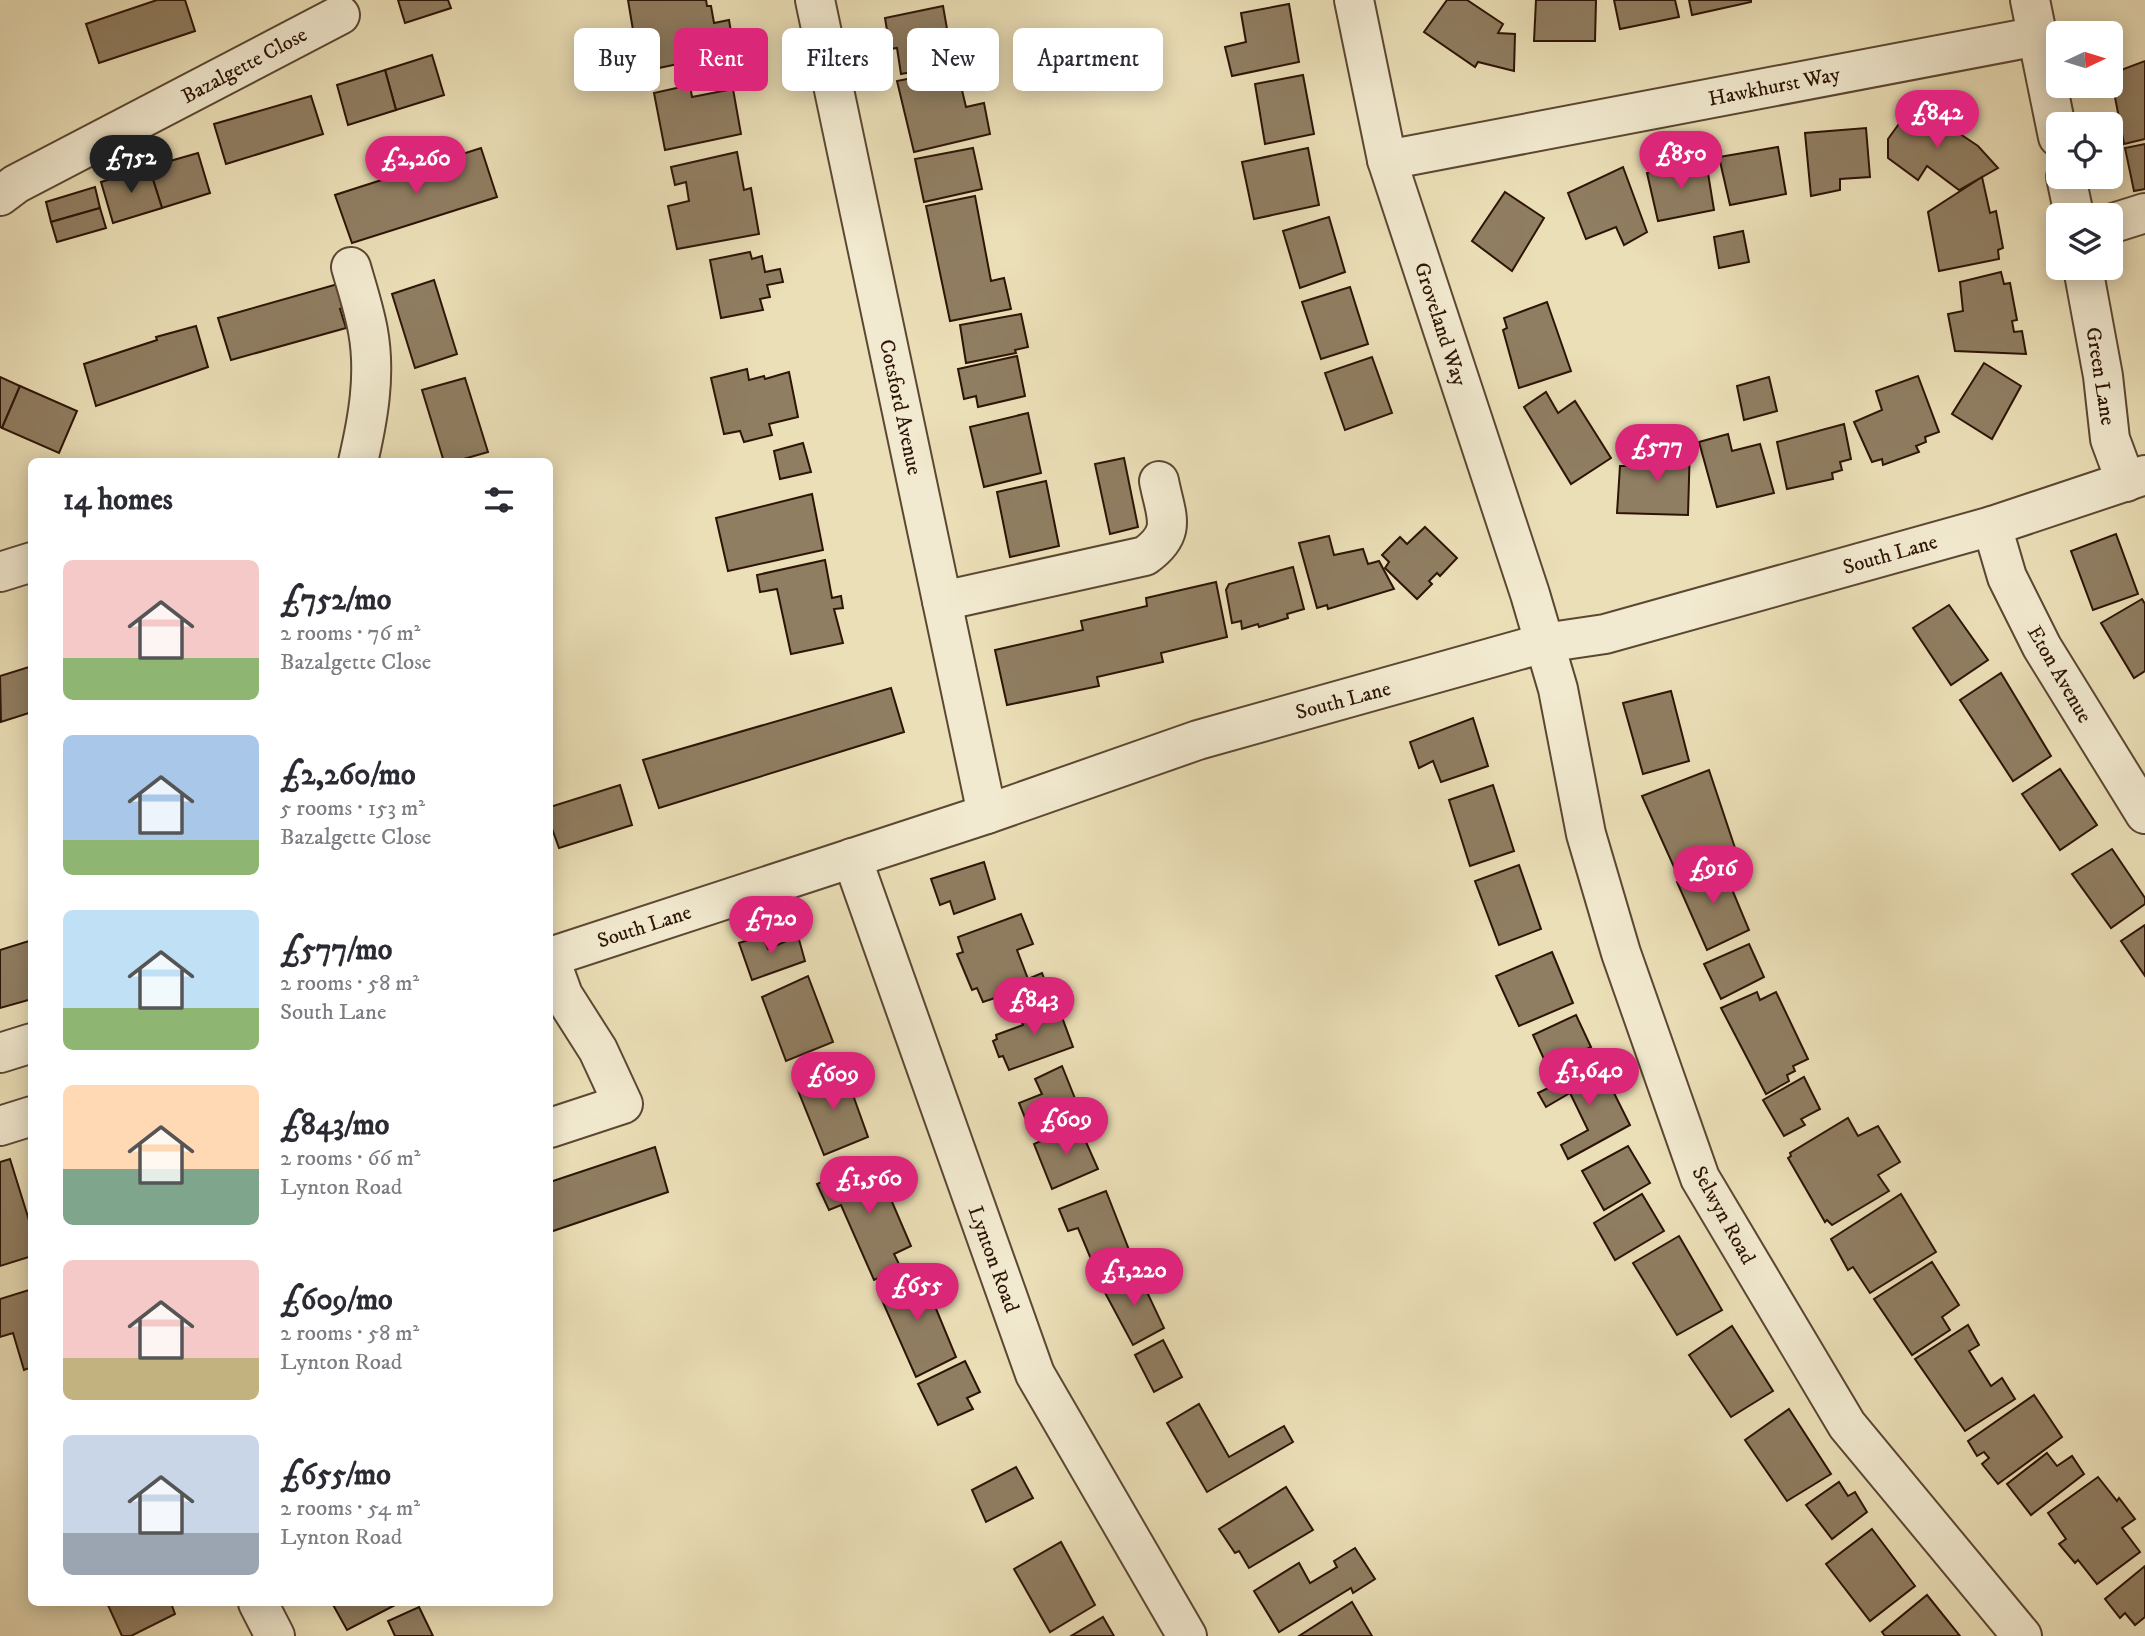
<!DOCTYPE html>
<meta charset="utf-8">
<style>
:root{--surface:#fff;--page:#f2f2f3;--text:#2b2b33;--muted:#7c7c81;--accent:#db2777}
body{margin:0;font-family:"IM FELL DW Pica",serif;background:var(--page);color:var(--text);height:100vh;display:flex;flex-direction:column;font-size:26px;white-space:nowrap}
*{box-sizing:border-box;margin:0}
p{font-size:23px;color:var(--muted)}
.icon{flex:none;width:38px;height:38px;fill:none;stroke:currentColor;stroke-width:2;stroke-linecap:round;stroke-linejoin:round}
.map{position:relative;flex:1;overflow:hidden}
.drawer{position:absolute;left:28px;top:458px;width:525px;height:1148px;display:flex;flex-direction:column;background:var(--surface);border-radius:10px;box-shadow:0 4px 18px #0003}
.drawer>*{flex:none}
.top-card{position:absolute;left:574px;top:28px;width:665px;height:63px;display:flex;gap:14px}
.needle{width:46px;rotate:86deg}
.fabs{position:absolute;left:2046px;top:21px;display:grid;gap:14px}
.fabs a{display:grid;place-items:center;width:77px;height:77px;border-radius:10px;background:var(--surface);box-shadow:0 4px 18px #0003;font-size:35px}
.price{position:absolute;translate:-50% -60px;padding:0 16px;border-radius:24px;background:var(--accent);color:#fff;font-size:23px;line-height:46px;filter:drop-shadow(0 2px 4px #0008)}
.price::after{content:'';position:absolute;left:50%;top:42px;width:21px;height:16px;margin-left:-10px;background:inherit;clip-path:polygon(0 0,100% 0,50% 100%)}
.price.active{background:#222;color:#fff}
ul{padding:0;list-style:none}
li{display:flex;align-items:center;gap:21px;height:175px;padding:0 35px}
li span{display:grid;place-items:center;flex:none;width:196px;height:140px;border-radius:10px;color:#555}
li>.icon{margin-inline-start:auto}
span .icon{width:84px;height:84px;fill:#fffc;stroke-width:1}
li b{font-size:30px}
h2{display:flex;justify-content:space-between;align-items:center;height:84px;padding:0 35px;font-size:30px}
.pill{padding:0 24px;border-radius:10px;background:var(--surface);box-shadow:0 4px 18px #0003;font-size:24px;line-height:63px}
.pill.active{background:var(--accent);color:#fff}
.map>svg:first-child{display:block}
</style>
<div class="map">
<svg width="2145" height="1636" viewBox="0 0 2145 1636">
<rect width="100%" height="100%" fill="#ebdfb7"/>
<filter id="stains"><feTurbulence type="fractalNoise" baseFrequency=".00286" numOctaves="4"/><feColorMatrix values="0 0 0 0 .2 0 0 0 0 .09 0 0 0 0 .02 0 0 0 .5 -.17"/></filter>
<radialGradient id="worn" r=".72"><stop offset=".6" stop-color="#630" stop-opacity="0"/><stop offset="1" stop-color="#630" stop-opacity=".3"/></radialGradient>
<g fill="#907e62" stroke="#2d1406" stroke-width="2">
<polygon points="157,0 185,0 195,31 99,63 86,24"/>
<polygon points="398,0 448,0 451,8 405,23"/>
<polygon points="628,0 706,0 707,6 711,6 714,23 729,20 731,32 716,34 718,46 709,48 711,57 640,72"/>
<polygon points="1447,0 1467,0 1503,24 1498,33 1515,34 1514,71 1478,62 1475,67 1424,32"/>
<polygon points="1536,0 1596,0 1595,41 1534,41"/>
<polygon points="1614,0 1675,0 1679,17 1620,29"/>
<polygon points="1689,0 1751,0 1751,2 1692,15"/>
<polygon points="1289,4 1299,62 1232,76 1225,47 1246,42 1241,13"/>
<polygon points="943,6 950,46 972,42 977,59 901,74 897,48 890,49 885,18"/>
<polygon points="432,55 444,95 396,110 385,70"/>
<polygon points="2145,61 2145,139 2124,144 2114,92 2120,91 2116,72"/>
<polygon points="957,69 966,107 984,103 990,134 914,152 897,81"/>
<polygon points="385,70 396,110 348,125 337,85"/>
<polygon points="1303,75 1314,134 1265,144 1255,84"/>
<polygon points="690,85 692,97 733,89 741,134 665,150 654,93"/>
<polygon points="311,96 323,134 226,164 214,124"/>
<polygon points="1914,103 1978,146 1998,168 1959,190 1927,166 1918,180 1888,158 1888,139"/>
<polygon points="1866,128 1870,177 1840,179 1840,190 1811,196 1805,133"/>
<polygon points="2145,144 2145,189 2134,191 2125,148"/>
<polygon points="1778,147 1786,194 1730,205 1719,157"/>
<polygon points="481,148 497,197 352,243 335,195"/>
<polygon points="973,148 982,189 924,202 915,159"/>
<polygon points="1308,148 1319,205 1254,219 1242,162"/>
<polygon points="737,152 744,190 751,188 759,234 677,249 668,206 689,201 686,182 675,185 671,167"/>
<polygon points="198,153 210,193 162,208 149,167"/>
<polygon points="1706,161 1714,210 1658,221 1647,173"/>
<polygon points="149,167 162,208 113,223 101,182"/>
<polygon points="1623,167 1647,232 1624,245 1616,227 1586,239 1568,193"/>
<polygon points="1982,177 1990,213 1996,211 2003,248 1998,250 1999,259 1939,271 1928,212"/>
<polygon points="95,187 100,208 51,222 46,202"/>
<polygon points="1505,192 1544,218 1512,271 1472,241"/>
<polygon points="975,196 991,281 1004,278 1011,309 950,321 926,206"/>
<polygon points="100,208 106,228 57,242 51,222"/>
<polygon points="1329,217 1345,272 1300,288 1283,231"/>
<polygon points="1743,231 1749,262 1719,268 1714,237"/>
<polygon points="750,252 752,259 762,256 765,272 780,269 783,282 767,285 770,297 760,299 763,310 721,318 710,260"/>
<polygon points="2001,272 2004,284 2010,283 2017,320 2012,321 2014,332 2022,331 2026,354 1955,351 1948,314 1963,311 1960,282"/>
<polygon points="434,280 457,354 415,368 392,294"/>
<polygon points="345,282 353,305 340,309 346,328 231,360 218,318"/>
<polygon points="1350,287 1368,344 1321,359 1302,302"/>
<polygon points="1547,302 1571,371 1519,388 1503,330 1507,328 1504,318"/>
<polygon points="1021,314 1028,347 1015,350 1016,353 966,363 960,325"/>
<polygon points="196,326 208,367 96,406 84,364 157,340 156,337"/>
<polygon points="1017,356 1025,396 978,407 976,396 964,399 958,369"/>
<polygon points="1372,357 1392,413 1345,430 1325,373"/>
<polygon points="1984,363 2021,386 1992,439 1952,414"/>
<polygon points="747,369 749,380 764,376 765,379 789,372 798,417 769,424 772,435 744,442 740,431 724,434 711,378"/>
<polygon points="1918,376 1939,432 1925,437 1926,442 1916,446 1919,452 1883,465 1882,459 1872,462 1854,422 1882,410 1876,391"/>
<polygon points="0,377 20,386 2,428 0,427"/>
<polygon points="1769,377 1777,411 1744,420 1737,386"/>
<polygon points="465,378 488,452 453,462 444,462 422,390"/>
<polygon points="20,386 77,411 59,453 2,428"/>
<polygon points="1546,392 1558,413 1575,401 1611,458 1571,484 1524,407"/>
<polygon points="1028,413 1041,473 984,487 970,427"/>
<polygon points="1844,424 1851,459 1840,462 1842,470 1832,473 1833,479 1787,489 1777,442"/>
<polygon points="1728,434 1732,451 1760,444 1774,493 1717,507 1699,442"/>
<polygon points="803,443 811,472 780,479 774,451"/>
<polygon points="1661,444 1690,444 1688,515 1617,513 1620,466 1659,466"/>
<polygon points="1124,458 1138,527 1110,534 1095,464"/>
<polygon points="1046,481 1059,546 1010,557 997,492"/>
<polygon points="812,494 823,550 728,571 716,518"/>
<polygon points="1425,527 1457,558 1440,576 1437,573 1429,581 1432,584 1417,599 1385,568 1389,562 1382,555 1400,537 1407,544"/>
<polygon points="2116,534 2138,594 2093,610 2071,551"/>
<polygon points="1329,536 1334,555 1363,549 1368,564 1379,561 1394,589 1328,609 1327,605 1317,608 1299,543"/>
<polygon points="825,560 832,598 841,596 843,608 834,609 843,643 791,654 777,589 760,592 757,575"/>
<polygon points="1293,567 1304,609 1287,614 1288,618 1259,627 1258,624 1242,629 1241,621 1232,623 1226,590 1229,584"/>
<polygon points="1216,582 1227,637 1161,653 1163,662 1097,677 1099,686 1007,705 995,650 1083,630 1081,621 1147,606 1146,598"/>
<polygon points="2142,599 2145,604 2145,671 2134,678 2101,623"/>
<polygon points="1949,605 1988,660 1951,685 1913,628"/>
<polygon points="32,666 32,712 1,722 0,676"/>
<polygon points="2001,673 2051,756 2013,781 1960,700"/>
<polygon points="891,688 904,732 659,808 643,760"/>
<polygon points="1671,691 1689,761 1643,774 1623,703"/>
<polygon points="1473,718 1488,766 1441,782 1433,761 1419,768 1410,742"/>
<polygon points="2060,769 2097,825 2060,850 2022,794"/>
<polygon points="1709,770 1736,851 1678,876 1642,796"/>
<polygon points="620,785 632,825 559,848 550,823 550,807"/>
<polygon points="1493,785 1514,851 1470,866 1449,800"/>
<polygon points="2112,849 2145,898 2145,904 2111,928 2072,874"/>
<polygon points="984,862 995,899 954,914 950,901 940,905 931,879"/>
<polygon points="1721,863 1749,930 1707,950 1677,882"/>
<polygon points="1519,865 1541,929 1499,945 1475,881"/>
<polygon points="1021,914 1033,944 1017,950 1028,979 1042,973 1050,994 1017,1006 1013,992 983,1002 977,988 972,990 957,954 963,952 958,937"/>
<polygon points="2145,925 2145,976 2121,941"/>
<polygon points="762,936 768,949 798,936 805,961 752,980 739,943"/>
<polygon points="32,940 32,999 0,1008 0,950"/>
<polygon points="1749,944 1764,977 1721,999 1704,964"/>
<polygon points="1552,952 1573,1003 1519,1026 1496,976"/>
<polygon points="808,976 833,1042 786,1061 762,997"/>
<polygon points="1757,992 1760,1000 1776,992 1808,1059 1793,1066 1795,1071 1787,1075 1789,1081 1766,1094 1721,1008"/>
<polygon points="1056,1001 1073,1047 1009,1070 1003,1056 999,1057 993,1041 997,1039 996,1035 1023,1025 1019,1015"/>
<polygon points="1576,1015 1591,1047 1548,1068 1533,1035"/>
<polygon points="1599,1063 1630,1125 1568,1159 1561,1145 1588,1130 1570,1093 1546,1107 1538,1093"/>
<polygon points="1062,1066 1078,1106 1028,1125 1019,1103 1042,1094 1035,1079"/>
<polygon points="844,1070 868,1137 824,1155 797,1088"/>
<polygon points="1804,1077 1820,1109 1801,1119 1805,1125 1784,1136 1763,1100"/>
<polygon points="1848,1118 1858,1136 1878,1126 1900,1162 1878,1175 1889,1191 1832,1225 1827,1220 1825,1222 1788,1158 1791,1156 1790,1153"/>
<polygon points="1078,1124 1098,1169 1052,1189 1034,1144"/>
<polygon points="1628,1146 1650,1183 1604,1210 1582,1171"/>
<polygon points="655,1147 668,1192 550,1232 550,1182"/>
<polygon points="10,1159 32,1230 32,1256 0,1266 0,1162"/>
<polygon points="874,1160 911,1246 894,1254 901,1268 874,1280 841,1205 829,1210 817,1184"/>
<polygon points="1106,1191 1131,1255 1096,1271 1078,1228 1068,1231 1059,1209"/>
<polygon points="1642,1194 1664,1231 1615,1260 1594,1223"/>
<polygon points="1901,1194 1936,1252 1870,1293 1853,1267 1848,1270 1831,1239"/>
<polygon points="1679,1236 1722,1310 1677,1335 1633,1263"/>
<polygon points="1932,1262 1959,1305 1942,1317 1950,1330 1912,1355 1874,1299"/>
<polygon points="920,1270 956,1357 916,1377 877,1289"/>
<polygon points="1138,1273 1164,1328 1133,1345 1103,1289"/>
<polygon points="32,1289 32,1367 24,1370 13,1333 0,1337 0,1299"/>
<polygon points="1968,1325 1979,1345 1969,1351 1991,1386 2002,1378 2015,1399 1965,1431 1915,1359"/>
<polygon points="1732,1326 1773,1391 1731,1417 1689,1355"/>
<polygon points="1163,1340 1182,1377 1154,1392 1135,1355"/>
<polygon points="965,1361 980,1392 967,1398 973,1409 938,1425 918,1384"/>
<polygon points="2034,1395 2062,1437 1998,1484 1982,1464 1989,1458 1984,1452 1977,1456 1968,1441"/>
<polygon points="1199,1404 1229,1457 1284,1426 1293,1442 1207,1492 1167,1423"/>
<polygon points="1789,1409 1831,1474 1787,1501 1745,1440"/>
<polygon points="2047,1453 2057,1466 2072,1456 2084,1474 2031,1515 2007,1484"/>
<polygon points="1016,1467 1033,1498 986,1522 972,1490"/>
<polygon points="2098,1477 2117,1501 2119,1498 2135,1519 2122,1528 2140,1552 2097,1584 2078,1560 2075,1563 2059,1544 2066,1539 2048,1513"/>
<polygon points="1839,1482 1848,1496 1855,1492 1867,1512 1832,1539 1806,1505"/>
<polygon points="1286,1487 1313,1530 1249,1568 1239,1551 1235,1553 1219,1529"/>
<polygon points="1872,1529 1915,1586 1870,1621 1826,1564"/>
<polygon points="1061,1542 1095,1605 1050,1632 1014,1569"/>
<polygon points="1355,1548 1375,1579 1353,1593 1351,1588 1279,1632 1254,1591 1299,1563 1310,1583 1337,1567 1334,1561"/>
<polygon points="2145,1566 2145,1617 2135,1625 2125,1613 2120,1618 2105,1599"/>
<polygon points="1927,1595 1960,1636 1885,1636 1882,1632"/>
<polygon points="1352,1602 1372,1636 1299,1636"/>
<polygon points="107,1603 171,1603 175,1614 131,1636 122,1636"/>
<polygon points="332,1603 399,1603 347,1630"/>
<polygon points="419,1607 433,1636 395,1636 388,1621"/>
<polygon points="1103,1617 1114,1636 1071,1636"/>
</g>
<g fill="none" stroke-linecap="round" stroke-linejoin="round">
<defs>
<g id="minor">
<polyline points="815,0 987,814"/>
<polyline points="1354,0 1387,160 1530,594 1558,689 1586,834 1621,953 1700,1178 1847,1425 2022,1636"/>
<polyline points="2030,0 2058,137"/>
<polyline points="1387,160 2038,36"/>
<polyline points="2066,177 2074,215"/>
<polyline points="0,196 16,184 340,15"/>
<polyline points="2110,224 2145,213"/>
<path d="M351,267C357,288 364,309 368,331C376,375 368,419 358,462"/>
<polyline points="2083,268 2103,376 2110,439 2126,482"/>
<polyline points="1992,526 2007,577 2042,647 2145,814"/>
<polyline points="0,572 32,562"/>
<path d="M942,601L1145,556C1178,532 1166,517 1159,481"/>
<polyline points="852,858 1035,1374 1187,1636"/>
<polyline points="550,957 987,814 1198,740 1544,643 1605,634 1992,526 2145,475"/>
<polyline points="550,959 563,995 598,1050 623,1104 550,1128"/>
<polyline points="0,1053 32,1043"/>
<polyline points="0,1126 32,1116"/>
<polyline points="258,1603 275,1636"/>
</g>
</defs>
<use href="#minor" stroke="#5c4732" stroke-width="42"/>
<use href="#minor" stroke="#f2ead0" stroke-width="38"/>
</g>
<g text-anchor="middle" stroke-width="5" stroke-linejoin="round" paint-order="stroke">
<g font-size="21" fill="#2d1406" stroke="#f2ead0">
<text transform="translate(244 65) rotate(-28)" y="7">Bazalgette Close</text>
<text transform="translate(1774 86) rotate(-11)" y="7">Hawkhurst Way</text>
<text transform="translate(1441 324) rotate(72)" y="7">Groveland Way</text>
<text transform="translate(2101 376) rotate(81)" y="7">Green Lane</text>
<text transform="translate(901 407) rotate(78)" y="7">Cotsford Avenue</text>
<text transform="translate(1890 554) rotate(-16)" y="7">South Lane</text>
<text transform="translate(2060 674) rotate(60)" y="7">Eton Avenue</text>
<text transform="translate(1343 700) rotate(-15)" y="7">South Lane</text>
<text transform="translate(644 926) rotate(-18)" y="7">South Lane</text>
<text transform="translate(1724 1215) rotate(61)" y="7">Selwyn Road</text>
<text transform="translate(994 1259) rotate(70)" y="7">Lynton Road</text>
</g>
</g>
<rect width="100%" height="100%" filter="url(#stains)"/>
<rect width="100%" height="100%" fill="url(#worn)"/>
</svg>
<div class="fabs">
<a><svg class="needle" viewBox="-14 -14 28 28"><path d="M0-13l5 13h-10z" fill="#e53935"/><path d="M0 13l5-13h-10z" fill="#7c7c81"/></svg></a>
<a><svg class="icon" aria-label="locate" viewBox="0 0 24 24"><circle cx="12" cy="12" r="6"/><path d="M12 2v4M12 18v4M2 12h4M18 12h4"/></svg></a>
<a><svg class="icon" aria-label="layers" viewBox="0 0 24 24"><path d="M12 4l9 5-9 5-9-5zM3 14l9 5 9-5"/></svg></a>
</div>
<b class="price" style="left:1937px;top:150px">£842</b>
<b class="price" style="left:1681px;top:191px">£850</b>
<b class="price active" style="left:131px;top:195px">£752</b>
<b class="price" style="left:416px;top:196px">£2,260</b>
<b class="price" style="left:1657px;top:484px">£577</b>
<b class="price" style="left:1713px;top:906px">£916</b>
<b class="price" style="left:771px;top:956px">£720</b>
<b class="price" style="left:1034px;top:1037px">£843</b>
<b class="price" style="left:1589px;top:1108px">£1,640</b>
<b class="price" style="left:833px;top:1112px">£609</b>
<b class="price" style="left:1066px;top:1157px">£609</b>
<b class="price" style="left:869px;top:1216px">£1,560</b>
<b class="price" style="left:1134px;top:1308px">£1,220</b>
<b class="price" style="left:917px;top:1323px">£655</b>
<div class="top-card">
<a class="pill">Buy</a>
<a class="pill active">Rent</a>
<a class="pill">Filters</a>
<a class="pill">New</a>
<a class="pill">Apartment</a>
</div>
<section class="drawer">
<h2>14 homes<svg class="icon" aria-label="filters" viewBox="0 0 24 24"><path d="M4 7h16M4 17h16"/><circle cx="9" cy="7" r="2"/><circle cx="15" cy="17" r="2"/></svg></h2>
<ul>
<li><span style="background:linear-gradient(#f6c9c9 70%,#8fb573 0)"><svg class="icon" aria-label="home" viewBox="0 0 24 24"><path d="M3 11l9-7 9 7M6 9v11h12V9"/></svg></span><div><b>£752/mo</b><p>2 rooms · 76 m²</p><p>Bazalgette Close</p></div></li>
<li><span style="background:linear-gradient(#a9c7e8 75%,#8fb573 0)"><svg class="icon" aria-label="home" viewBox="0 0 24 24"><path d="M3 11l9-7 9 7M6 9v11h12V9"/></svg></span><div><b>£2,260/mo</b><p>5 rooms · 153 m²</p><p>Bazalgette Close</p></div></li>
<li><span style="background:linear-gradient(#bfe0f5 70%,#8fb573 0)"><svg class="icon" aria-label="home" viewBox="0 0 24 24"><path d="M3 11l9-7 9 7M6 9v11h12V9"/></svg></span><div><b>£577/mo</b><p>2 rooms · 58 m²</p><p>South Lane</p></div></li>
<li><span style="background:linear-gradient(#ffd9b3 60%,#7fa58c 0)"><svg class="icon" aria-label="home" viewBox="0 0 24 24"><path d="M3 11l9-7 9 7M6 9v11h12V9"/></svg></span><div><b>£843/mo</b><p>2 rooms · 66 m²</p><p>Lynton Road</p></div></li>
<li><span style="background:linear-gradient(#f6c9c9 70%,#c2b280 0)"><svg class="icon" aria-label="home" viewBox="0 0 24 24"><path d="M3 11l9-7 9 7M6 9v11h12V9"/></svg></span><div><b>£609/mo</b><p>2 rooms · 58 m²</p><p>Lynton Road</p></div></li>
<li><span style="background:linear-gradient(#c9d6e8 70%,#9aa5b1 0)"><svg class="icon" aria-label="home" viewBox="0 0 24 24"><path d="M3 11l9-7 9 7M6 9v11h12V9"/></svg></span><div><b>£655/mo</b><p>2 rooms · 54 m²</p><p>Lynton Road</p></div></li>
</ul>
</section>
</div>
